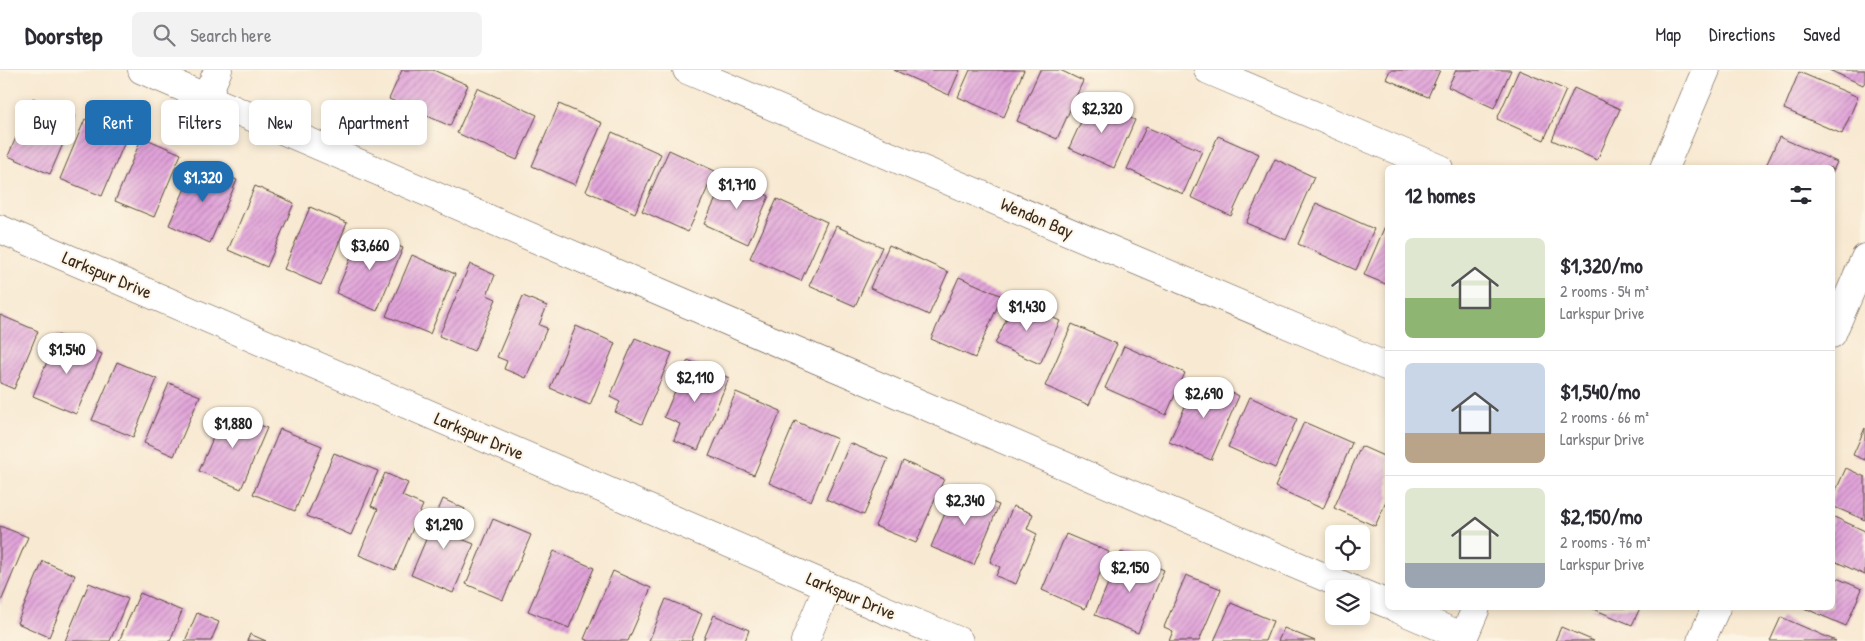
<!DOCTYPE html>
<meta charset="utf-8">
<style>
:root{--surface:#fff;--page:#f2f2f3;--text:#2b2b33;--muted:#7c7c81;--line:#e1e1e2;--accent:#1f6fb2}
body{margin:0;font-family:"Patrick Hand",sans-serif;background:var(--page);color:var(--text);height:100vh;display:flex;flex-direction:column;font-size:19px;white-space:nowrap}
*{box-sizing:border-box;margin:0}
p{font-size:16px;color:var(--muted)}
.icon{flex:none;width:28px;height:28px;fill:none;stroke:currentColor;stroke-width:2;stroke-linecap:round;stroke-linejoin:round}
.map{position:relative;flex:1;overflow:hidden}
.drawer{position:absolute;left:1385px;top:95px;width:450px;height:445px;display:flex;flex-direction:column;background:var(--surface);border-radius:8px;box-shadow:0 2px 8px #0003}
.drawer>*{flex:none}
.banner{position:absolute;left:15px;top:30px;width:475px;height:45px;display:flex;gap:10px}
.tools{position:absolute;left:1325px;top:455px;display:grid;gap:10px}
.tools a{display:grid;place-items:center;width:45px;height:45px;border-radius:8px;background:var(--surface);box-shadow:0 2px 8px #0003;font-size:25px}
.price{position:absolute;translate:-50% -42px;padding:0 11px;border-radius:18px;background:#fff;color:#222;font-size:16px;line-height:32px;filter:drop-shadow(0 1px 2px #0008)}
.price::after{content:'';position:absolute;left:50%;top:30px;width:15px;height:11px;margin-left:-8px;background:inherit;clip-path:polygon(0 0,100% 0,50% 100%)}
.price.current{background:var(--accent);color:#fff}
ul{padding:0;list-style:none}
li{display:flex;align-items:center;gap:15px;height:125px;padding:0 20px}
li+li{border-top:1px solid var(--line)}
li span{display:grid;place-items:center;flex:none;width:140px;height:100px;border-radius:8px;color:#555}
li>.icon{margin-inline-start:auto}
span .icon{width:60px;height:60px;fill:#fffc;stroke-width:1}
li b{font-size:21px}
h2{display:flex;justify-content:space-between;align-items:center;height:60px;padding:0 20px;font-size:21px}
.pill{padding:0 18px;border-radius:8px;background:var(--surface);box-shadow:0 2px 8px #0003;font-size:18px;line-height:45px}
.pill.current{background:var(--accent);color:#fff}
header{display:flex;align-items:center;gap:30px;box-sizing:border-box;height:70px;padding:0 25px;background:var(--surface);border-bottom:1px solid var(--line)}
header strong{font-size:24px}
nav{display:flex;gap:28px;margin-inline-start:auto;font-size:18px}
.search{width:350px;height:45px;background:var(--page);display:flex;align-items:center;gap:12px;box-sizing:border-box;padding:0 18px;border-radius:8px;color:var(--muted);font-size:19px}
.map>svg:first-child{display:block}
</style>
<header>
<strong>Doorstep</strong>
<div class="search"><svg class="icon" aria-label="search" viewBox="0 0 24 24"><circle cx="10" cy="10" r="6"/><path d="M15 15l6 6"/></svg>Search here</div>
<nav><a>Map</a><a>Directions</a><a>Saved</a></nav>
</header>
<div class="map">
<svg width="1865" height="571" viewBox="0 0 1865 571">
<defs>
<pattern id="building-hatch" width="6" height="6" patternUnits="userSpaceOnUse" patternTransform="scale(1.25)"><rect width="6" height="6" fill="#e1a3da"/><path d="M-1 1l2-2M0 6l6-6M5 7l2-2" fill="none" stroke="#b885b0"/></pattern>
</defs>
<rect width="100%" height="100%" fill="#fcf5e5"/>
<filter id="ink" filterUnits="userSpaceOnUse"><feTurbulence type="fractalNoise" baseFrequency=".02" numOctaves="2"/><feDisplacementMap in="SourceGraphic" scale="10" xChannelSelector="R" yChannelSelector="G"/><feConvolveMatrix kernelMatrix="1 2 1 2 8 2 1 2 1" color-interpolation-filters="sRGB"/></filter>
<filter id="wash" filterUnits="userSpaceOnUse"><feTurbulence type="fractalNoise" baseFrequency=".0096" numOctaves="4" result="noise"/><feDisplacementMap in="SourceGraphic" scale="20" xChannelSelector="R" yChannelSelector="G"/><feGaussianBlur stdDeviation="1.12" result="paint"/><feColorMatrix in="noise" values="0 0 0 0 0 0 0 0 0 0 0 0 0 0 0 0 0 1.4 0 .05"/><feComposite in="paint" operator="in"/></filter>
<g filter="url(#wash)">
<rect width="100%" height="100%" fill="#f8e9d2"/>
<g id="blocks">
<g fill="url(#building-hatch)">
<polygon points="402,0 433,0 468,15 450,56 389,29"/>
<polygon points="894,0 960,0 949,25"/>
<polygon points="970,0 1024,0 1004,47 958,27"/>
<polygon points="1040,0 1060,0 1083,11 1057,69 1017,51"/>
<polygon points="1390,0 1440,0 1428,27 1386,9"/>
<polygon points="1456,0 1511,0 1494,38 1448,17"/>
<polygon points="1519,0 1566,20 1544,70 1497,49"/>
<polygon points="1829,0 1865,0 1865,12 1863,15"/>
<polygon points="1799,2 1858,27 1842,64 1784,39"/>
<polygon points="477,18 537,45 517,90 457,63"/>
<polygon points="1574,18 1620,39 1597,90 1552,70"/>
<polygon points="33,28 75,46 50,104 8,86"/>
<polygon points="1091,30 1135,50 1114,98 1069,78"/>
<polygon points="559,34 602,53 575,115 532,96"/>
<polygon points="85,49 127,67 102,126 60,109"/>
<polygon points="1146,57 1202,81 1183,124 1127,99"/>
<polygon points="612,62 661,84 635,143 586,121"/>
<polygon points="1218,66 1259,84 1231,146 1191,127"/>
<polygon points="142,67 181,84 154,147 115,131"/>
<polygon points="1779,67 1837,92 1832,103 1832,98 1765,98"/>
<polygon points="669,80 715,101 688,162 642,141"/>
<polygon points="1275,89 1314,107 1286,170 1246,153"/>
<polygon points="196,93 237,110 210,173 169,155"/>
<polygon points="726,107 769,126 748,174 704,154"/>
<polygon points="255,116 294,133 267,197 228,180"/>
<polygon points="777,129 827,152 801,211 750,188"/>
<polygon points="1316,133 1374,159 1356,200 1298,174"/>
<polygon points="310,137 347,153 321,215 284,199"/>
<polygon points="836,156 882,177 855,236 809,216"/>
<polygon points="1385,156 1388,157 1388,215 1364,205"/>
<polygon points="362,161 403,178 377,241 336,223"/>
<polygon points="889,175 948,202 929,245 870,218"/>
<polygon points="412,185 455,204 430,264 386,246"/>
<polygon points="470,194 495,205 487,225 496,229 474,281 439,266"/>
<polygon points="959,207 1002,226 975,288 931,269"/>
<polygon points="523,226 547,236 539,255 547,258 526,308 504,299 507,291 497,287"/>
<polygon points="1015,230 1060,251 1040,294 995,274"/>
<polygon points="0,245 38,261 14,319 0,313"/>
<polygon points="1072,254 1117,274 1089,335 1045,316"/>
<polygon points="576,256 615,273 590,335 550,318"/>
<polygon points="58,265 102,284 76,344 33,326"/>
<polygon points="635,268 672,283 642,354 615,342 620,332 610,327"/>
<polygon points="1124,276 1185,303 1166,345 1105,318"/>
<polygon points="688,290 729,308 698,380 674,370 680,354 664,347"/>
<polygon points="117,292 157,309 133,367 92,350"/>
<polygon points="1198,308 1239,326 1211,390 1169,372"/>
<polygon points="169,313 200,326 174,386 144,373"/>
<polygon points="736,322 781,341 754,405 709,386"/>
<polygon points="1250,327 1297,349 1275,398 1228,377"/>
<polygon points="225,340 267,358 241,419 199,401"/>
<polygon points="795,351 837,369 811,431 769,413"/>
<polygon points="1304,352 1352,373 1323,439 1275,417"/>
<polygon points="1865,358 1865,390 1853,385"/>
<polygon points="280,359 322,376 295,441 253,424"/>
<polygon points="850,373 888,389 864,445 826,429"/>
<polygon points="1361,376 1388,388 1388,428 1375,456 1334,438"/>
<polygon points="334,383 378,401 351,465 307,446"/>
<polygon points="903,391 944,409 916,473 875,456"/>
<polygon points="1846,398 1865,407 1865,450 1832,436 1832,429"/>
<polygon points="385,403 408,413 402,426 423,435 395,500 359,485 378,439 371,436"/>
<polygon points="956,417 999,435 974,495 931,477"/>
<polygon points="443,429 465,439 454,466 474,474 453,523 411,505"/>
<polygon points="1013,436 1033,444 1027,459 1037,464 1016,514 996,506 1000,497 990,492"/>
<polygon points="1832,446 1865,461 1865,505 1832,490"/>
<polygon points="493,449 531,465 503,530 466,514"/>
<polygon points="0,456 28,467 0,534"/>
<polygon points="1066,464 1109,482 1085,539 1042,520"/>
<polygon points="554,481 594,498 569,558 528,541"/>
<polygon points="1121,482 1164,500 1138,563 1095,545"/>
<polygon points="43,491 75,505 49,567 17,553"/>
<polygon points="613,501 651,518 628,571 589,571 584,569"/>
<polygon points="1186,505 1221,519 1199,571 1169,571 1173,561 1164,557"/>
<polygon points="1832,506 1862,519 1846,556 1804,538 1832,538"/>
<polygon points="89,513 128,529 110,571 65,571"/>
<polygon points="140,523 182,541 170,571 119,571"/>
<polygon points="666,529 702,544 691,571 649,571"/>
<polygon points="1231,533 1273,551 1265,571 1214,571"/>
<polygon points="1591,538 1640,538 1632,555"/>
<polygon points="197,543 219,552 211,571 185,571"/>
<polygon points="714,545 749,560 745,571 703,571"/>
<polygon points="1781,547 1836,571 1770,571"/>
<polygon points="1561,557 1594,571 1555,571"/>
<polygon points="1284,558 1315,571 1278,571"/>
<polygon points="250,564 266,571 247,571"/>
</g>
</g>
</g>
<g filter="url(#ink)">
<use href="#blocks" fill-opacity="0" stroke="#574739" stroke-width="1"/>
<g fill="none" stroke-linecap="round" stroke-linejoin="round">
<defs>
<g id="minor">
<polyline points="142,0 1352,519"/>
<polyline points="687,0 1388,297"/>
<polyline points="1208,0 1439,98"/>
<polyline points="206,28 218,0"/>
<polyline points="1664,98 1706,0"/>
<polyline points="0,159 828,516 959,571"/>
<polyline points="1832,264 1865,188"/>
<polyline points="1361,523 1388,534"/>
<polyline points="1396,538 1464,567"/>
<polyline points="805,571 828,516"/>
<polyline points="1462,571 1476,538"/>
<polyline points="1701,571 1716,538"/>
</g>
</defs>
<use href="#minor" stroke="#574739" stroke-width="29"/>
<use href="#minor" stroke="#fff" stroke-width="28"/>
</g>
</g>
<g text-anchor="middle" stroke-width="4" stroke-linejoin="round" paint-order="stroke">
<g font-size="18" fill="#3b2a1e" stroke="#fcf5e5">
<text transform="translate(1037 148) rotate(23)" y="6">Wendon Bay</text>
<text transform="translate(107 205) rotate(23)" y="6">Larkspur Drive</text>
<text transform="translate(479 366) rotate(23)" y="6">Larkspur Drive</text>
<text transform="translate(851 526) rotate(23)" y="6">Larkspur Drive</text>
</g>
</g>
</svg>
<div class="tools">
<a><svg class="icon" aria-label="locate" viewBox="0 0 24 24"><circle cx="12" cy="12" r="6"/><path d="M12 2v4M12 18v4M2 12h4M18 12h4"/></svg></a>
<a><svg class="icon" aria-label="layers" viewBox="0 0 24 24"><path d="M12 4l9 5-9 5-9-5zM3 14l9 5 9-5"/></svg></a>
</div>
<b class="price" style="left:1102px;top:64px">$2,320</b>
<b class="price current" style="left:203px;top:133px">$1,320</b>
<b class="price" style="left:737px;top:140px">$1,710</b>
<b class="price" style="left:370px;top:201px">$3,660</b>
<b class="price" style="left:1027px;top:262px">$1,430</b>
<b class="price" style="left:67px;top:305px">$1,540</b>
<b class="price" style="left:695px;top:333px">$2,110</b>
<b class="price" style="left:1204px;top:349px">$2,690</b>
<b class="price" style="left:233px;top:379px">$1,880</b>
<b class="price" style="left:965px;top:456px">$2,340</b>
<b class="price" style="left:444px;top:480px">$1,290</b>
<b class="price" style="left:1130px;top:523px">$2,150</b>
<div class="banner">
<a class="pill">Buy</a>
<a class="pill current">Rent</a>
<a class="pill">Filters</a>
<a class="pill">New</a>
<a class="pill">Apartment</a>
</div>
<section class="drawer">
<h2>12 homes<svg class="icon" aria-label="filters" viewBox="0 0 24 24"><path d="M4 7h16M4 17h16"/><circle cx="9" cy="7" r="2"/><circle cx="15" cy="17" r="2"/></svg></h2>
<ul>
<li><span style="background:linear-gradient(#dfe7d0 60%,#8fb573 0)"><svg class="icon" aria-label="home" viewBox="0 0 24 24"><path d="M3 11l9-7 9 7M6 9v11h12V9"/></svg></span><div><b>$1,320/mo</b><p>2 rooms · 54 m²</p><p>Larkspur Drive</p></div></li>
<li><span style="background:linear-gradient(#c9d6e8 70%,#b9a48a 0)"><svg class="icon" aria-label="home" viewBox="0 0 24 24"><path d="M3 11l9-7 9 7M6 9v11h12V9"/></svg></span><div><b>$1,540/mo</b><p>2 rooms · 66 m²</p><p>Larkspur Drive</p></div></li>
<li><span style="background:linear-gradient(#dfe7d0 75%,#9aa5b1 0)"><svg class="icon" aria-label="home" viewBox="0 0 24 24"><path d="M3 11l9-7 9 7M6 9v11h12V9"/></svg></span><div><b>$2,150/mo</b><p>2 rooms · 76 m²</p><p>Larkspur Drive</p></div></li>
</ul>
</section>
</div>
